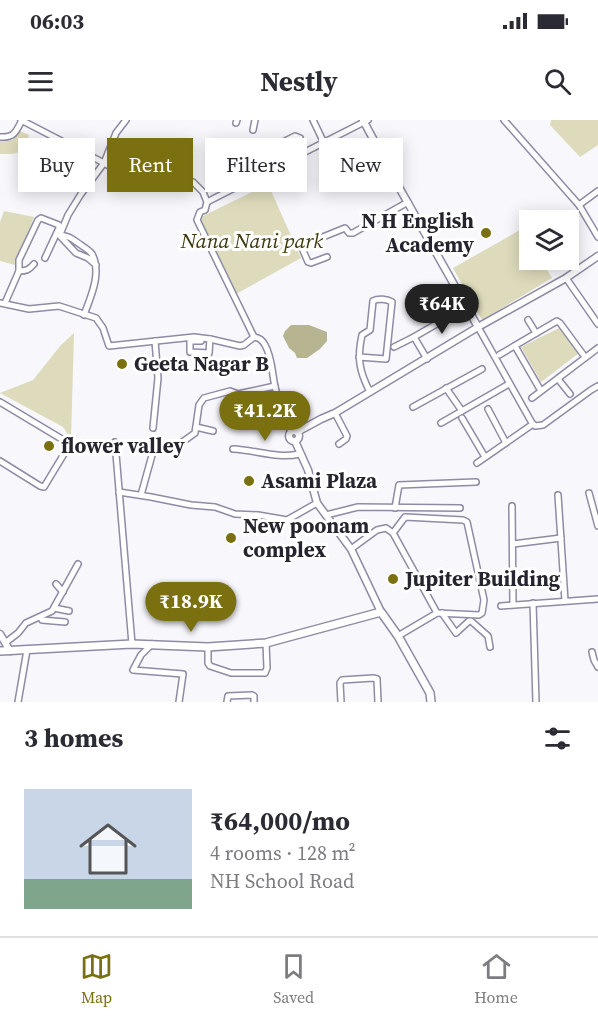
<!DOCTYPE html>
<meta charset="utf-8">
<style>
:root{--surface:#fff;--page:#f2f2f3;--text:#2b2b33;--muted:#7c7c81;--line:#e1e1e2;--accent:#7a7010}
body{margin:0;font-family:"Source Serif 4",serif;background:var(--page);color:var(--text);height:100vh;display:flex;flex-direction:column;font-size:22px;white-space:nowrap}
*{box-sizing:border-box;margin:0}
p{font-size:20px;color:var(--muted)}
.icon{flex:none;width:33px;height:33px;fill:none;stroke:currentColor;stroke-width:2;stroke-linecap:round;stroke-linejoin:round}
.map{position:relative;height:582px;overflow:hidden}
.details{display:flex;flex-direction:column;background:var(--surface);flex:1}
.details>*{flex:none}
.banner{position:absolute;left:18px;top:18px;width:562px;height:54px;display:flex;gap:12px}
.fabs{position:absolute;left:519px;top:90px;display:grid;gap:12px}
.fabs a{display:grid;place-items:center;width:60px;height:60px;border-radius:0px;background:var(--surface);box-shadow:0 3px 15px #0003;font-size:30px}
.price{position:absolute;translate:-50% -51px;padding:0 14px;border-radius:21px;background:var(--accent);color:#fff;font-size:20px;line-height:39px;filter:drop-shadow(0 2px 3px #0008)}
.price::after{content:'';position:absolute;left:50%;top:36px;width:18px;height:14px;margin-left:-9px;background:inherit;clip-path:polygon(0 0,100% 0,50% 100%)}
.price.current{background:#222;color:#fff}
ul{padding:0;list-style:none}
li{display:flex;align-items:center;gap:18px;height:150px;padding:0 24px}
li+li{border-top:2px solid var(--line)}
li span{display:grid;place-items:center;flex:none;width:168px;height:120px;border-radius:0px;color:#555}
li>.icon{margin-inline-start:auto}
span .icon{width:72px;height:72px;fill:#fffc;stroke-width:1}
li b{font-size:26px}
h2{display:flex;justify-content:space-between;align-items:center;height:72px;padding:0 24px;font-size:26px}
.pill{padding:0 21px;border-radius:0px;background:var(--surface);box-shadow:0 3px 15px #0003;font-size:21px;line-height:54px}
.pill.current{background:var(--accent);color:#fff}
.status{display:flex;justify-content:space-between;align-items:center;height:42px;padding:0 30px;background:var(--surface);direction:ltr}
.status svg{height:16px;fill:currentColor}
header{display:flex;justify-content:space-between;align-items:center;height:78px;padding:0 24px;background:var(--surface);font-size:27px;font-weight:700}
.dock{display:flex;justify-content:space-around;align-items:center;height:84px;border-top:2px solid var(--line);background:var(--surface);font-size:16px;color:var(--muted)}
.dock a{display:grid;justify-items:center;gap:3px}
.dock .current{color:var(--accent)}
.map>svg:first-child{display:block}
</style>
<div class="status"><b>06:03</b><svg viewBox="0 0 49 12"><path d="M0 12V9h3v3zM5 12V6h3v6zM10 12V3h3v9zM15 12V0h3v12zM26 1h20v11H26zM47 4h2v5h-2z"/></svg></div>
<header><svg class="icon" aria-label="menu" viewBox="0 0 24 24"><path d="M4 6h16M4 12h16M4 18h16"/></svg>Nestly<svg class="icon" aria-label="search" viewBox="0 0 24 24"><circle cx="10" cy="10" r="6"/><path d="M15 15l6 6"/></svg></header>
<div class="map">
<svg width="598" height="582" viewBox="0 0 598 582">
<rect width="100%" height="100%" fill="#f7f7fc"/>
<g fill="#dedbbc">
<polygon points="551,0 598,0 598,25 580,37 550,5"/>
<path d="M18,10L29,15C23,34 20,34 0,34V19L13,20Z"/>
<polygon points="268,64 301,138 236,174 199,98"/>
<polygon points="4,91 34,97 15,145 0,141 0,102"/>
<path d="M520,110C533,118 530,126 530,140H541L552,158L482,200L453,148Z"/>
<polygon points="561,207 579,233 541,262 521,227"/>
<polygon points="74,213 71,319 63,307 0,273 33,260 61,225"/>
</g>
<polygon fill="#b7b491" points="291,205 309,205 327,212 327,221 320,229 307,238 297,238 295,233 289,228 283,216 285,211"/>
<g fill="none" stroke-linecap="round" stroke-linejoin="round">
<defs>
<g id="minor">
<polyline points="21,0 104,43 138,63 164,58 193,62 203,72 207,82 205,90 200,92 197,100 254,217"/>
<polyline points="313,0 324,23"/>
<polyline points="504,0 579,85 598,117"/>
<polyline points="236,3 237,0"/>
<polyline points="253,10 255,0"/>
<path d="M0,17C14,18 16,12 22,0"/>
<polyline points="285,43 285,21 295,16 300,18"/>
<polyline points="207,82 368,0"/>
<polyline points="579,85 598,71"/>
<polyline points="61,112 68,95 81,74 104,43 116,13 126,0"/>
<polyline points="327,137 311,143 308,142 302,128 303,125 345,108 349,113 353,113 408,82"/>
<path d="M19,151C26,151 29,150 34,144"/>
<polyline points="566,158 598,204"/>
<path d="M0,183L29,189L59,186L96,198L103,208L109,226L194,217L210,219L240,226L244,225L254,217C260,218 262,220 265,225C272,237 272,253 275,267C279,283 284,297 291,312"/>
<polyline points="5,183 19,151 19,140 38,100 41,98 59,105 59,108 45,138"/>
<path d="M84,195C91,176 102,153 92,134C89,130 85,128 81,125C72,119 70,116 59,115L76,133L88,138L96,145"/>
<polyline points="528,200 536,213"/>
<polyline points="478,207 532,303 535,306 543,305 591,270 598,266"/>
<polyline points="201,221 190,221 190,232 209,233 210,219"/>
<polyline points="515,226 541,271"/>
<polyline points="394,227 414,217"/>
<polyline points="499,235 557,201 560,203 585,237"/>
<path d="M359,237L386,239L392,182C387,179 378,178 373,181L370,210L362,215C357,238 359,251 370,272"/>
<polyline points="427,239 414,217 445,199"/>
<polyline points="558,259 570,274"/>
<polyline points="446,268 462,291"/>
<polyline points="532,278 598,228"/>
<polyline points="0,282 65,321 67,329 44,367 40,366 0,341"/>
<polyline points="413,287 482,249"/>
<polyline points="488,289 506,323"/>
<polyline points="335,293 347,316 346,319 339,324"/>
<polyline points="462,298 485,337"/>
<polyline points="441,303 509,264"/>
<polyline points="196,307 213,311"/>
<polyline points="153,308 158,258 155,221"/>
<polyline points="115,322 132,524"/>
<polyline points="174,328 195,313 199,285 204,278 230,271 238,274 275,266"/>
<path d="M233,329C256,330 277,339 300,334"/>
<polyline points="477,343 533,304"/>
<polyline points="119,372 151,377 191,385 215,387 235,394 258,395 287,400 317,383"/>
<polyline points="589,373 598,406"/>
<polyline points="141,375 154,328"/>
<polyline points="558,375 565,481"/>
<polyline points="512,386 513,484"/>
<polyline points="395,388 399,365 476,362"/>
<polyline points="326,395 358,387 460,388"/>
<polyline points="393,413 405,397 463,400 467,402 484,480 482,493 479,495 437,493"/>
<polyline points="513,424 561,418"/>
<polyline points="351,429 377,410 386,408 393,413 437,493 398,516"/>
<polyline points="56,464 63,472"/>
<polyline points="533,483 536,582"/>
<polyline points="501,486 598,479"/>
<polyline points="54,488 69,491"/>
<polyline points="442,493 456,513 469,501 471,501 488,516 490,527"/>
<polyline points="41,497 42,500 65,502"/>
<polyline points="5,523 18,513 26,503 52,491 78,444"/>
<polyline points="152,524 141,535 133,550 183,554 179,582"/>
<polyline points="208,527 208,543 210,546 231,553 265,553 267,548 266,523"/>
<polyline points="592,532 594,540 598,547"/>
<polyline points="18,582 27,530"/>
<polyline points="227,582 228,576 252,575 254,576 254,582"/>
<polyline points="341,582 340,563 342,560 373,558 377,559 378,582"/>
</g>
<g id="tertiary">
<polyline points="363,0 400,69 478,207"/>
<circle cx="294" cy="316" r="5"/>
<polyline points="297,312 321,299 335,293 478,207 566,158 598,136"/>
<polyline points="295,321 308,350 317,383 351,429 381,492"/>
<polyline points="0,514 10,531"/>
</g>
<polyline id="secondary" points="0,531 132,524 208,527 266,523 381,492 398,516 430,573 431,582"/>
</defs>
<use href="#minor" stroke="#8e8ba4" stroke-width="8"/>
<use href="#tertiary" stroke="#8e8ba4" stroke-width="9"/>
<use href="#secondary" stroke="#8e8ba4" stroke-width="10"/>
<use href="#minor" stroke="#fff" stroke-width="5"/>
<use href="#tertiary" stroke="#fff" stroke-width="6"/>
<use href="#secondary" stroke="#fff" stroke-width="7"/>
</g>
<g fill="#7a7010" stroke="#fff" stroke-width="2">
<circle cx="486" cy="113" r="6"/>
<circle cx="122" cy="244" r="6"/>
<circle cx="49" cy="326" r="6"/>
<circle cx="249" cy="361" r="6"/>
<circle cx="231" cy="418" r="6"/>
<circle cx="393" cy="459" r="6"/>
</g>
<g text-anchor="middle" stroke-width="6" stroke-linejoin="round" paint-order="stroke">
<g font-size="21" font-weight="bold" fill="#26252f" stroke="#fff" text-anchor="start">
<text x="474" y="108" text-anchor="end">N H English<tspan x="474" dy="24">Academy</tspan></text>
<text x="134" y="251">Geeta Nagar B</text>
<text x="61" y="333">flower valley</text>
<text x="261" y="368">Asami Plaza</text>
<text x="243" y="413">New poonam<tspan x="243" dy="24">complex</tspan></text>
<text x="405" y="466">Jupiter Building</text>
</g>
<g font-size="21" font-style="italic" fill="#3e390c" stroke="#fff">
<text x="252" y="128">Nana Nani park</text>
</g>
</g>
</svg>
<div class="fabs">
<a><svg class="icon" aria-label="layers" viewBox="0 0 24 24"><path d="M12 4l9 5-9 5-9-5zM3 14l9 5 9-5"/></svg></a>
</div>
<b class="price current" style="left:442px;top:215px">₹64K</b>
<b class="price" style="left:265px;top:322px">₹41.2K</b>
<b class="price" style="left:191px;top:513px">₹18.9K</b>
<div class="banner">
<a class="pill">Buy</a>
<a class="pill current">Rent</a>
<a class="pill">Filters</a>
<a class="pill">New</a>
</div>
</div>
<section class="details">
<h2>3 homes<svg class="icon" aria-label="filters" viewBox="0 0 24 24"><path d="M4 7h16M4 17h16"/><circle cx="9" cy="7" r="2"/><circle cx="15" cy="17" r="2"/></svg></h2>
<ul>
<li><span style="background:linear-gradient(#c9d6e8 75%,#7fa58c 0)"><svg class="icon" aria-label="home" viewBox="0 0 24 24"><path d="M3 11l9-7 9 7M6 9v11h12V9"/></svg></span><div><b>₹64,000/mo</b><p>4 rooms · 128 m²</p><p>NH School Road</p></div></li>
</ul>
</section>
<nav class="dock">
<a class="current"><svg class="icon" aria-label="map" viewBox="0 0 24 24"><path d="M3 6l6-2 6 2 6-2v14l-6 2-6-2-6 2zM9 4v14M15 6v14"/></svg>Map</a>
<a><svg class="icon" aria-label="saved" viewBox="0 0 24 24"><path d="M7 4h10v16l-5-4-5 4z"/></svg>Saved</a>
<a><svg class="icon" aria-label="home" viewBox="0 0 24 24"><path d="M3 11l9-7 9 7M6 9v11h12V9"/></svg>Home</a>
</nav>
